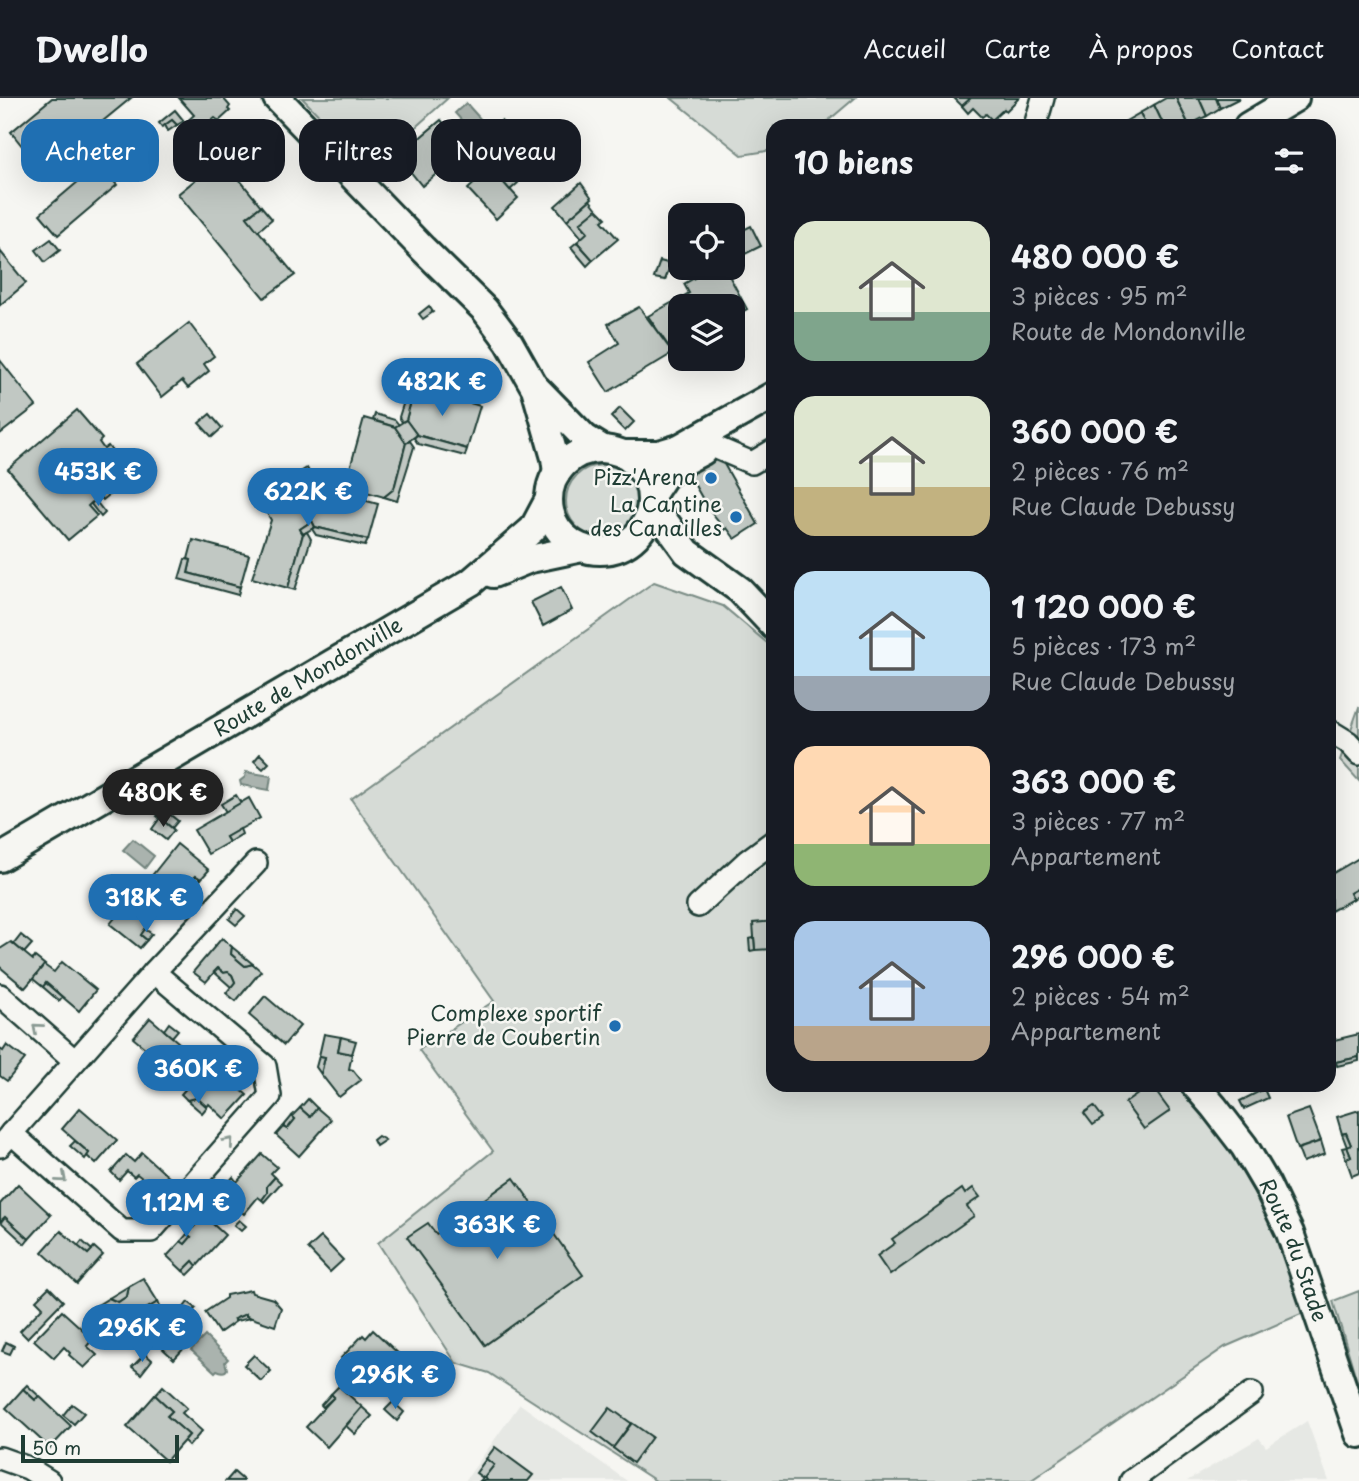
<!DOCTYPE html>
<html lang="fr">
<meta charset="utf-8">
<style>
:root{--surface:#171b24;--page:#242831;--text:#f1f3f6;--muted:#9ea1a6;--line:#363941;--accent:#1f6fb2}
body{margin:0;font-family:"Playpen Sans",sans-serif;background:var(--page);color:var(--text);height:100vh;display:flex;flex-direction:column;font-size:26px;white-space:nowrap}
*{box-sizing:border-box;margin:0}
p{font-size:23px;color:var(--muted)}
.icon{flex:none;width:38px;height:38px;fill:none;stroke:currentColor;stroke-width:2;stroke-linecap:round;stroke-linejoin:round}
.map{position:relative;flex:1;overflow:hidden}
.drawer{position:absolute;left:766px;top:21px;width:570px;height:973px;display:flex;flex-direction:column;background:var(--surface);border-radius:21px;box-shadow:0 7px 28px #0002}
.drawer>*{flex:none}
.hud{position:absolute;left:21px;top:21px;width:640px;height:63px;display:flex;gap:14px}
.tools{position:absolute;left:668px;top:105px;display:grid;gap:14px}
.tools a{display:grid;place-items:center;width:77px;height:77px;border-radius:14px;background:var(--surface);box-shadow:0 7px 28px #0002;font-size:35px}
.scale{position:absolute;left:21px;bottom:18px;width:158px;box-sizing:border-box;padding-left:7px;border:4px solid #1f3d34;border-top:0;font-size:19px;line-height:24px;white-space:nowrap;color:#1f3d34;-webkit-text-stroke:5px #f6f6f2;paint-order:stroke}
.price{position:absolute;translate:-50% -60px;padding:0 16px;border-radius:24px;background:var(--accent);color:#fff;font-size:23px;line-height:46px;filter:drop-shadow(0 2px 4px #0008)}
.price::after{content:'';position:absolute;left:50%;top:42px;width:21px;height:16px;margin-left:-10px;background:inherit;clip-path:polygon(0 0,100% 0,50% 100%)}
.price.selected{background:#222;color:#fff}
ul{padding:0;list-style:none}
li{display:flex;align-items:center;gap:21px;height:175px;padding:0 28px}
li span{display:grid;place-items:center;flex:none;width:196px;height:140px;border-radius:21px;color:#555}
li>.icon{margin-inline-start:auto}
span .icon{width:84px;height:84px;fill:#fffc;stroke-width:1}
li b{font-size:30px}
h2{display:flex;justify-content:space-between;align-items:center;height:84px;padding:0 28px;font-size:30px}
.pill{padding:0 24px;border-radius:21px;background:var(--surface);box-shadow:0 7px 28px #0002;font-size:24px;line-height:63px}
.pill.selected{background:var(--accent);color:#fff}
header{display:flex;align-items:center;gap:42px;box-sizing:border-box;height:98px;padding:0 35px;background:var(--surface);border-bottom:2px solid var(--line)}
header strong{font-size:33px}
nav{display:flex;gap:38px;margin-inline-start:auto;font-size:24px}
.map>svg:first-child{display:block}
</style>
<header>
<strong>Dwello</strong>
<nav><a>Accueil</a><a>Carte</a><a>À propos</a><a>Contact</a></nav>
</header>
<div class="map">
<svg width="1359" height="1383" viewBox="0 0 1359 1383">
<rect width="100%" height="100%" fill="#f6f6f2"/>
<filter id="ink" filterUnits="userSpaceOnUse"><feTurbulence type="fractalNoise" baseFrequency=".0143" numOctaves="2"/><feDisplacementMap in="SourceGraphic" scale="14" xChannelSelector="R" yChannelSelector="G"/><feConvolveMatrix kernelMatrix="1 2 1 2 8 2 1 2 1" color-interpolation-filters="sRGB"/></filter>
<g filter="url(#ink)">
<g fill="#e6e8e4">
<polygon points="520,1306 627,1383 465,1383"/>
<polygon points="1307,1323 1329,1383 1187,1383 1259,1340 1266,1349"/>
</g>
<g fill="#d6dbd6" stroke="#7a8c85" stroke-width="2">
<polygon points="302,0 448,0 370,70"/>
<polygon points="671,0 855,0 822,28 774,28 773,52 742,57"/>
<circle cx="602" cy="403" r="36"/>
<polygon points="654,484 723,508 773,550 774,987 1176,987 1221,1037 1264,1112 1308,1213 1225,1249 1030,1383 656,1383 489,1275 456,1265 378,1145 493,1053 419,952 494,903 351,701"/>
<polygon points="1359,609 1359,683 1340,662"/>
<polygon points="1359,1193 1359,1290 1333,1203"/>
</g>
<g fill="#aab3ae" stroke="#72847d" stroke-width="2">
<polygon points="466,5 483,24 472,34 455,15"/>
<polygon points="246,674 271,678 269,692 241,687 240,683 245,679"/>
<polygon points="133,741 154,758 145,770 123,752"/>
<path d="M205,1238L228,1261L225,1264L227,1271C225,1275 221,1274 217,1272L215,1274L191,1252Z"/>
</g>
<g fill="#c1c8c3" stroke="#1f3d34" stroke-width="2">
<polygon points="52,0 131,0 42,73 11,34"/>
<polygon points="179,0 223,0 230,8 228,11 230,13 219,23 215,20 192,39 183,27 194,17"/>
<polygon points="954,0 971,0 962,8"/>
<polygon points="971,0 1019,0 1006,13 1004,11 992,22 986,16 982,19 973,10 968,15 962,8"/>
<polygon points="1166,0 1176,0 1189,27 1164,28 1154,7"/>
<polygon points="1176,0 1199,0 1207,18 1189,27"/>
<polygon points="1199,0 1216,0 1220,10 1207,18"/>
<polygon points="1216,0 1240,0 1220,10"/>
<polygon points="1154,7 1164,28 1146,28 1140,15"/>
<polygon points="175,12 184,23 177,27 172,22 162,29 159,25"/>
<polygon points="1140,15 1146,28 1119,28 1119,27"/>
<polygon points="172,22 177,27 168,33 165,27"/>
<polygon points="441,22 459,44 443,58 446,62 437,70 440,73 422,88 398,58"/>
<polygon points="501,23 509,31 501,38 494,30"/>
<polygon points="488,38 495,46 479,59 472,51"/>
<polygon points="222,60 261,108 247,119 295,177 264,200 178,96"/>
<polygon points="486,64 493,72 500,66 511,78 504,85 518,100 496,121 468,91 479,81 473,75"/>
<polygon points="99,66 117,87 58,137 40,116"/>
<polygon points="511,78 518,85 510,92 504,85"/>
<polygon points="581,85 592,100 567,122 555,108"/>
<polygon points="590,102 597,111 580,125 588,134 582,140 567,122"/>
<polygon points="261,108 272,121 258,133 247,119"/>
<polygon points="597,111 606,120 602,123 618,141 593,162 577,144 588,134 580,125"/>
<polygon points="751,128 761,148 733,162 733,137"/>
<polygon points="51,141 60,152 45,164 36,152"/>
<polygon points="577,144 593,162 587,168 571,149"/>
<polygon points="0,153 26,185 0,207"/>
<polygon points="660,163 671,166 665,182 654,180"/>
<polygon points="712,170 725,170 747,211 733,219 733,208 681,208 681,250 673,255 648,218 689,195 684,186"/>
<polygon points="429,208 433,214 423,221 419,216"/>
<polygon points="639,209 673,255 608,294 589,264 619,245 608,226"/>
<polygon points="189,225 214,258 204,266 209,273 188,290 182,283 162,299 137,266"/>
<polygon points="0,262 36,308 0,336"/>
<polygon points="415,288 480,308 467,351 417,337 406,322"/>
<polygon points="406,297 412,299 406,322 402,324 399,319"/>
<polygon points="620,310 634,324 625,333 611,319"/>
<polygon points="77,312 102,341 99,344 104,351 108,348 132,378 103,402 99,398 88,408 97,418 68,442 8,371"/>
<polygon points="210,316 222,330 212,339 199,325"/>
<polygon points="375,316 395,322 399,327 395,329 373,322"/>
<polygon points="364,320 395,329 406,345 394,391 384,399 345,388"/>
<polygon points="406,322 417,337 406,345 395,329"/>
<polygon points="417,337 467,351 465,358 418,346 414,340"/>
<polygon points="410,343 414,349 397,403 384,399 394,391 406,345"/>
<polygon points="720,359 758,426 735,441 727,430 725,432 709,412 689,377"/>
<polygon points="307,370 318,390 378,406 368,442 315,429 312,423 300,431 303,436 288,490 252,480 271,422 258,400"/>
<polygon points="774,374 774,389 772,390 766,378"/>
<polygon points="95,402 105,415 101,419 91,406"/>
<polygon points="312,423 315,429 303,436 300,431"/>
<polygon points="315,429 368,442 365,448 316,437 312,431"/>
<polygon points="307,434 311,441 295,492 288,490 303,436"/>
<polygon points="193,442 249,457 240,489 188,475 191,462 188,461"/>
<polygon points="185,461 191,462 188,475 240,489 238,497 179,481"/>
<polygon points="561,489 572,512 543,528 531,504"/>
<polygon points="260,656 269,665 263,671 254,663"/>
<polygon points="236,697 241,705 226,714 221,706"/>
<polygon points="249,700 260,720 226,739 229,744 208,756 194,732"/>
<polygon points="163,711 178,723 172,730 157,718"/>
<polygon points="160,720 174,732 166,742 152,731"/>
<polygon points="240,731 242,736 229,744 226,739"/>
<polygon points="177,746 209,772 201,781 196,778 190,784 187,782 183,787 186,790 172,807 146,785"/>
<polygon points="1359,760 1359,790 1350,795 1353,801 1331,813 1330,777"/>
<polygon points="196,778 201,781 191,793 183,787 187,782 190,784"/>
<polygon points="1359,790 1359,797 1353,801 1350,795"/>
<polygon points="126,806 150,825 141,837 147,842 140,850 110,826"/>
<polygon points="237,811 245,818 236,827 229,821"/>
<polygon points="774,823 774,851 755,852 753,825"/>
<polygon points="145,831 152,836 147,842 141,837"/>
<polygon points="21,837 32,846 24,855 14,846"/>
<polygon points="222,840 232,849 231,856 245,868 253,866 261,873 236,903 226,895 235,884 232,877 228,874 224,875 218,870 206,884 193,874"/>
<polygon points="754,840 755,852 750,853 749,841"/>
<polygon points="11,844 33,862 35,859 45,867 25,890 0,869 0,851"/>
<polygon points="232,849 253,866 245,868 231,856"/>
<polygon points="62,864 96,892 79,913 46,885 43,889 33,881 44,867 54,874"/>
<polygon points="218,870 224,875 228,874 232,877 235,884 231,889 214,874"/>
<polygon points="46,885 62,899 59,903 43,889"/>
<polygon points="265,898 300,928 284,947 249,917"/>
<polygon points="150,920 192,956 181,968 170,959 164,966 133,940"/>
<polygon points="169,925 178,932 172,939 164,932"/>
<polygon points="324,936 341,939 338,953 352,956 349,971 353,972 361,982 339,999 321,976 325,959 319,958"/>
<polygon points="1359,936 1359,959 1336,964 1337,966 1330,968 1330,943"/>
<polygon points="341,939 356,943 352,956 338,953"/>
<polygon points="7,947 25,961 7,983 0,978 0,951 3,953"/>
<polygon points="319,958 325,959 321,976 316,969"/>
<polygon points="170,959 181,968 174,976 164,966"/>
<polygon points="1359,959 1359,963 1337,968 1336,964"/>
<polygon points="209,965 215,971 212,975 221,983 218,985 224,991 231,983 247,997 225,1021 209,1006 207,1009 197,1000 187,1002 181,996"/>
<polygon points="214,973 229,986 224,991 218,985 221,983 212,975"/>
<polygon points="1151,987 1170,1013 1144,1031 1125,1005"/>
<polygon points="1264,991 1268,1000 1244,1011 1240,1003"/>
<polygon points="197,1000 207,1009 202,1015 187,1002"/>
<polygon points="308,1001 317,1010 310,1019 300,1010"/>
<polygon points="1094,1008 1103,1020 1093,1027 1084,1015"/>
<polygon points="80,1010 117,1042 96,1066 87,1058 89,1055 62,1031"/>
<polygon points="300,1010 310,1019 317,1010 331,1022 299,1058 276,1037 283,1029 287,1031 295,1021 292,1018"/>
<polygon points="1309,1011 1321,1043 1297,1051 1286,1019"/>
<polygon points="1359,1012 1359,1075 1352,1078 1346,1061 1351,1059 1347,1049 1351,1047 1346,1035 1342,1036 1337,1019"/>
<polygon points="292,1018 295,1021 287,1031 283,1029"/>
<polygon points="1346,1035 1351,1047 1347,1049 1342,1036"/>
<polygon points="378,1038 385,1042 376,1048 373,1042"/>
<polygon points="75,1043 89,1055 85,1061 70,1048"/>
<polygon points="1321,1043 1325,1056 1303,1064 1298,1051"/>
<polygon points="1347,1049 1351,1059 1346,1061 1342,1050"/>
<polygon points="142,1055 170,1080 154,1097 139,1083 142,1080 137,1076 134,1079 127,1073 119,1082 111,1074 126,1057 134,1064"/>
<polygon points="262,1056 277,1069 271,1075 275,1079 267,1088 267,1095 262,1102 258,1099 244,1116 219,1095 233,1079 237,1084"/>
<polygon points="275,1079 281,1085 264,1104 262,1102 267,1095 267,1088"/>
<polygon points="514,1080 583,1177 485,1247 407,1139 428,1125 436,1136"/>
<polygon points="18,1086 51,1117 29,1141 5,1119 0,1123 0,1106"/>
<polygon points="973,1090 980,1099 967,1108 974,1118 890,1177 877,1158 895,1145 892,1141 962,1091 965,1096"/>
<polygon points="204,1118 225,1137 197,1168 193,1163 183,1173 167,1158 181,1143 185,1146 191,1139 187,1136"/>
<polygon points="5,1119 29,1141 25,1146 1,1124"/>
<polygon points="239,1122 246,1128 241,1133 234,1127"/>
<polygon points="61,1133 88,1156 94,1149 103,1157 77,1186 42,1154"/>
<polygon points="187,1136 191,1139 185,1146 181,1143"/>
<polygon points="321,1139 343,1162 330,1174 308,1151"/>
<polygon points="82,1143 92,1152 88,1156 78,1148"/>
<polygon points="193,1163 197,1168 188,1177 183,1173"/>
<polygon points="143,1180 158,1204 124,1224 128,1230 114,1238 96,1208 109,1200 118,1204 127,1198 129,1188"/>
<polygon points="129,1188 127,1198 118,1204 109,1200"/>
<polygon points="49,1189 63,1203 27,1240 20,1233 43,1209 36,1202"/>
<polygon points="251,1192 252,1195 273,1201 281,1210 275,1228 246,1218 246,1216 234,1221 236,1223 219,1235 205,1214 226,1200 226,1197"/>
<polygon points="158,1204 161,1211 128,1230 124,1224"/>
<polygon points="188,1204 196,1210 189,1218 182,1212"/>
<polygon points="62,1213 93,1241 87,1248 97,1257 84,1270 69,1257 70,1255 64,1249 54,1260 34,1242"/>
<polygon points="246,1216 246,1218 251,1220 236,1223 234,1221"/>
<polygon points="185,1228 191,1233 182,1243 176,1237"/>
<polygon points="373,1232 401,1258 392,1267 388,1263 375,1277 372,1274 364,1282 341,1260 363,1237 366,1240"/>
<polygon points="176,1237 187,1247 174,1261 163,1251"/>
<polygon points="6,1244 14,1248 10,1256 2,1253"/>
<polygon points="145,1256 152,1262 141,1276 132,1269"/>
<polygon points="254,1257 271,1273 261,1283 244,1267"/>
<polygon points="388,1263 392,1267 380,1281 375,1277"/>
<polygon points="27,1287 39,1298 35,1302 23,1291"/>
<polygon points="163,1288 187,1310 182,1315 202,1333 189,1348 184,1343 189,1337 167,1318 172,1313 155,1297"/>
<polygon points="339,1288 362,1309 327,1349 306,1329 334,1299 331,1296"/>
<polygon points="23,1291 35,1302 39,1298 71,1328 50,1350 6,1310"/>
<polygon points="331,1296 334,1299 323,1309 321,1307"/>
<polygon points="155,1297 172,1313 167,1318 189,1337 166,1363 127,1329"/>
<polygon points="393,1304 404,1314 397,1323 385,1312"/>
<polygon points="72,1306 84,1315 74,1326 63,1317"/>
<polygon points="362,1309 372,1318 355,1336 346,1328"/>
<polygon points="610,1310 631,1325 613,1350 592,1334"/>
<polygon points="632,1325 652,1339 633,1365 613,1350"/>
<polygon points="495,1349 533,1377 528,1383 488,1383 484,1380 494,1367 486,1361"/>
<polygon points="486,1361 494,1367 484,1380 488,1383 480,1383 483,1380 476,1375"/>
<polygon points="234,1374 243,1382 243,1383 226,1383"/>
</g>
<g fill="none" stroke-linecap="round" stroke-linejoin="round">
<defs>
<g id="minor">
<polyline points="1035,28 1043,0"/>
<polyline points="712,348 752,365 774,352"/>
<polyline points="1330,633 1348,644 1359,656"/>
<polyline points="698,808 747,763 774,743"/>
<polyline points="0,897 75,963"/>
<polyline points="11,1035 122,1133 151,1133 270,998 265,968 154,874"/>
<polyline points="0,1048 154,874 256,765"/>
<polyline points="0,1360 28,1370 49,1383"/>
<polyline points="1131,1383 1252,1295"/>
</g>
<g id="major">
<polyline points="277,0 423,151 485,212 509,244 535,290 555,360 557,375"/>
<polyline points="1248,28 1295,0"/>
<polyline points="537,291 585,340 603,351"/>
<circle cx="600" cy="402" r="51"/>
<polyline points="623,356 659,356 679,350 774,297"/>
<polyline points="652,396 664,378 686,362 703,353"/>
<polyline points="652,406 687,454 740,492 774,528"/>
<polyline points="493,476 530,461 582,450"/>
<path id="s1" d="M0,760L471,484L533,431L549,401"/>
<path id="s2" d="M1195,987L1214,1009L1244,1048L1267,1087L1290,1135L1359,1336"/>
</g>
</defs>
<use href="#minor" stroke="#1f3d34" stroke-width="26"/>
<use href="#major" stroke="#1f3d34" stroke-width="32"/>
<use href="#minor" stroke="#f6f6f2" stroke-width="21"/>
<use href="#major" stroke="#f6f6f2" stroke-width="26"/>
</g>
<defs><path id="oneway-chevron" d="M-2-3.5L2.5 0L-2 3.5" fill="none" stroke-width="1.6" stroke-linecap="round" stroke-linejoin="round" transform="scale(1.75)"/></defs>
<g stroke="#8a9a93">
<use href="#oneway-chevron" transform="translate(37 930) rotate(-139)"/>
<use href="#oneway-chevron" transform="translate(229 1044) rotate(-49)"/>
<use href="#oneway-chevron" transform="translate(62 1080) rotate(41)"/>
</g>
</g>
<g fill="#1f6fb2" stroke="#f6f6f2" stroke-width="2.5">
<circle cx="711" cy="380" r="7"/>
<circle cx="736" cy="419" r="7"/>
<circle cx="615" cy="928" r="7"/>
</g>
<g text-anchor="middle" stroke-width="5" stroke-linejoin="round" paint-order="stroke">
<g font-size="21" fill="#1f3d34" stroke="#f6f6f2" text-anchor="end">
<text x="697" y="387">Pizz'Arena</text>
<text x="722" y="414">La Cantine<tspan x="722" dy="24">des Canailles</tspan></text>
<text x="601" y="923">Complexe sportif<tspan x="601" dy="24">Pierre de Coubertin</tspan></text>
</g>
<g font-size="21" fill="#1f3d34" stroke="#f6f6f2">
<text dy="7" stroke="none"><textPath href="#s1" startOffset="357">Route de Mondonville</textPath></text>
<text dy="7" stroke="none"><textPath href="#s2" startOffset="194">Route du Stade</textPath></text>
</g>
</g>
</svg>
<div class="tools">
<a><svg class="icon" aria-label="locate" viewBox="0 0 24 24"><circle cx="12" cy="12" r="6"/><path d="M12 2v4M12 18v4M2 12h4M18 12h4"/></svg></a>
<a><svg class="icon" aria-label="layers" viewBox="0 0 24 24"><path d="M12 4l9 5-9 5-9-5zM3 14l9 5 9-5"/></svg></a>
</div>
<div class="scale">50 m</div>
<b class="price" style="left:442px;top:320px">482K €</b>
<b class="price" style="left:98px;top:410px">453K €</b>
<b class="price" style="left:308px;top:430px">622K €</b>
<b class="price selected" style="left:163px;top:731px">480K €</b>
<b class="price" style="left:146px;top:836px">318K €</b>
<b class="price" style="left:198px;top:1007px">360K €</b>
<b class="price" style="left:186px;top:1141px">1.12M €</b>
<b class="price" style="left:497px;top:1163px">363K €</b>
<b class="price" style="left:142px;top:1266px">296K €</b>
<b class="price" style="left:395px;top:1313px">296K €</b>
<div class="hud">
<a class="pill selected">Acheter</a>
<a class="pill">Louer</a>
<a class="pill">Filtres</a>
<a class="pill">Nouveau</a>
</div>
<section class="drawer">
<h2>10 biens<svg class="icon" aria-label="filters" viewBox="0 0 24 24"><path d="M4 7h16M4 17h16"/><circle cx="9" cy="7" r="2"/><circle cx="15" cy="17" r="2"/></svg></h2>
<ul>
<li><span style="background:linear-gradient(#dfe7d0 65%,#7fa58c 0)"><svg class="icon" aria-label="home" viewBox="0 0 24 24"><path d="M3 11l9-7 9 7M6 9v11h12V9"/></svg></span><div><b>480 000 €</b><p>3 pièces · 95 m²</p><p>Route de Mondonville</p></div></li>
<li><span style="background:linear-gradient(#dfe7d0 65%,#c2b280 0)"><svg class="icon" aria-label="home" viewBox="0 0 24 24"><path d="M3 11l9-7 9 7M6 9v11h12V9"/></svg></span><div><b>360 000 €</b><p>2 pièces · 76 m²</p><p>Rue Claude Debussy</p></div></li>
<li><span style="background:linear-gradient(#bfe0f5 75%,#9aa5b1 0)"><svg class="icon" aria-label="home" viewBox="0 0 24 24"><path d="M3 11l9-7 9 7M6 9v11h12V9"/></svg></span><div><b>1 120 000 €</b><p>5 pièces · 173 m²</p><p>Rue Claude Debussy</p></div></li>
<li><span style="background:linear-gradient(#ffd9b3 70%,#8fb573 0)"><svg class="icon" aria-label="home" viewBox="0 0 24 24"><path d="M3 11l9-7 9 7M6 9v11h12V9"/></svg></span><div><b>363 000 €</b><p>3 pièces · 77 m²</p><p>Appartement</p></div></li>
<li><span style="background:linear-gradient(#a9c7e8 75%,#b9a48a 0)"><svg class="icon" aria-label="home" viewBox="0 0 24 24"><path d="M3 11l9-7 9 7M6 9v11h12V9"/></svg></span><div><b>296 000 €</b><p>2 pièces · 54 m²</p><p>Appartement</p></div></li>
</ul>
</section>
</div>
